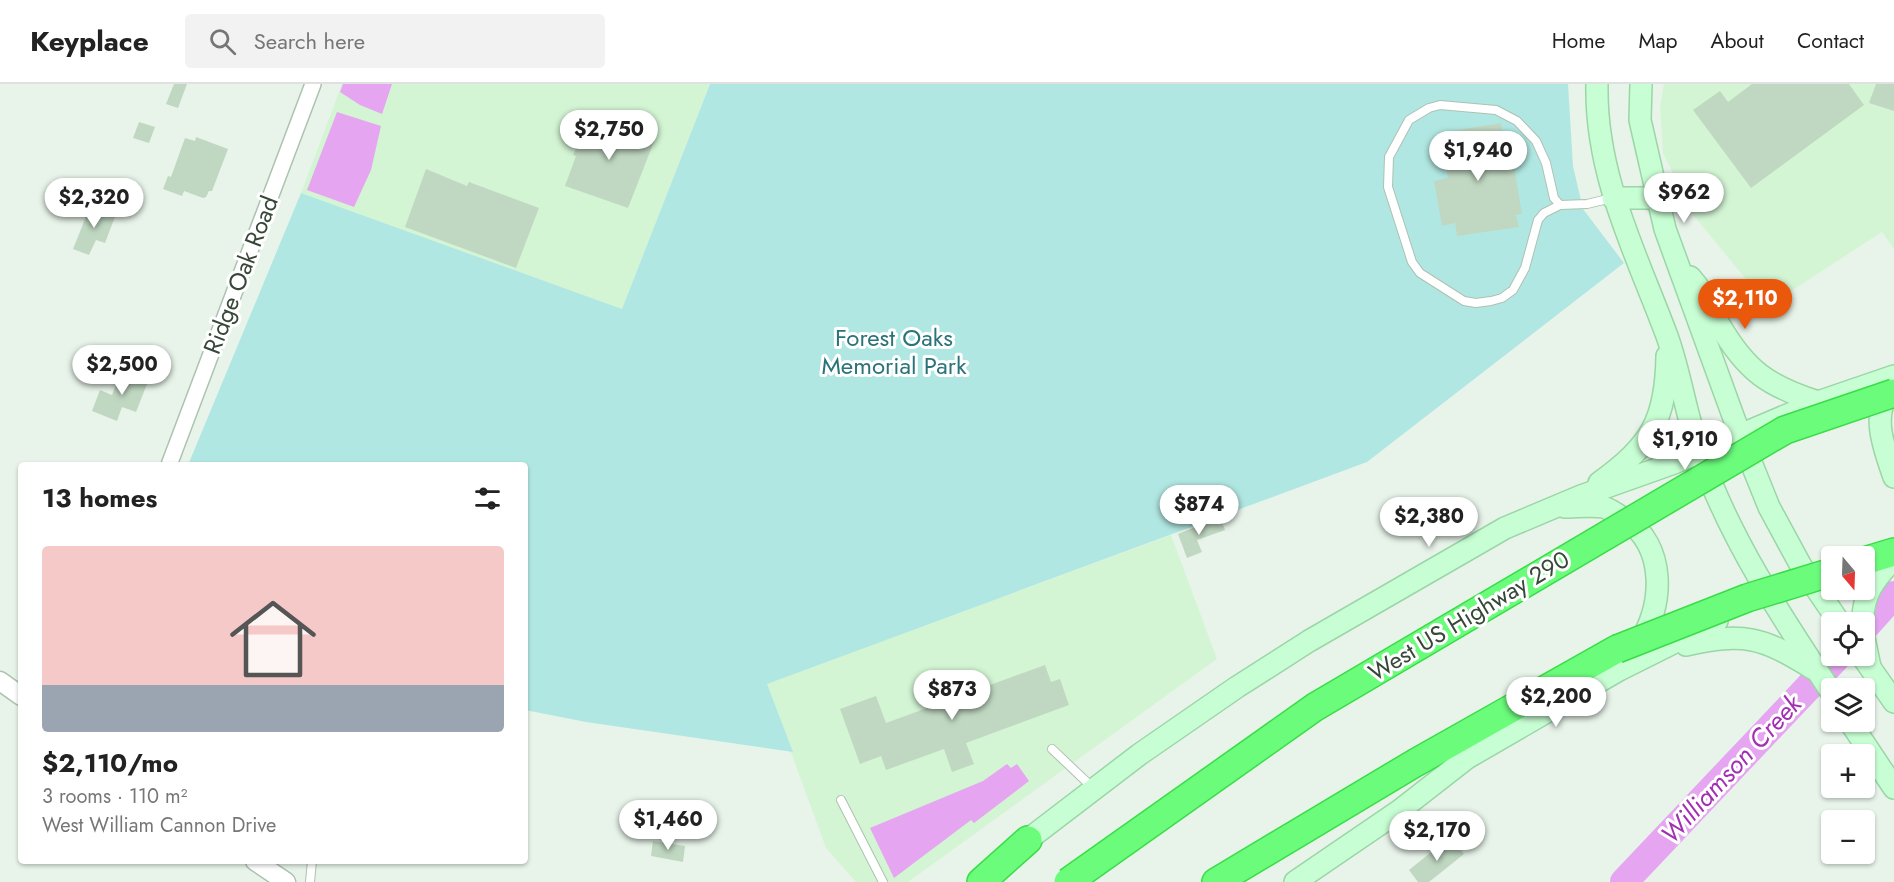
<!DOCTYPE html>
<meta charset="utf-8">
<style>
:root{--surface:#fff;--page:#f2f2f2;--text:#222;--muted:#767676;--line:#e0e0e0;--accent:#ea580c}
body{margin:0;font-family:Jost,sans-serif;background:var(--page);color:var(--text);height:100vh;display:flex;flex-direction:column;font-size:22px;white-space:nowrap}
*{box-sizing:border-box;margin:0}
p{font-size:20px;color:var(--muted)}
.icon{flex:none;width:33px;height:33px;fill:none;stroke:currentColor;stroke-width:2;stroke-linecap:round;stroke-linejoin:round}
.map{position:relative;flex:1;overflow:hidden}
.panel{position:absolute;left:18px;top:378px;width:510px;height:402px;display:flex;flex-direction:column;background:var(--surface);border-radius:6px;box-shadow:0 2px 4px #0004}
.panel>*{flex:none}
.needle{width:39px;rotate:161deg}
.fabs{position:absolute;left:1821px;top:462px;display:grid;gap:12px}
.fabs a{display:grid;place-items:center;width:54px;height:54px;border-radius:6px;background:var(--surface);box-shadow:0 2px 4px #0004;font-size:30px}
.price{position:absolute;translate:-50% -51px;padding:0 14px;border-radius:21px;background:#fff;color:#222;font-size:20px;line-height:39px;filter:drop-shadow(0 2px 3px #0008)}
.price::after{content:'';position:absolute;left:50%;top:36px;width:18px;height:14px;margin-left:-9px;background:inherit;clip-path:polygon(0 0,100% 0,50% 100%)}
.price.active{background:var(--accent);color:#fff}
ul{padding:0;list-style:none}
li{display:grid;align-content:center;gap:12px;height:318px;padding:0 24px}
li span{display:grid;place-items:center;height:186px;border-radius:6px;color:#555}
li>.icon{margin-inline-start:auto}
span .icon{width:108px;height:108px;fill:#fffc;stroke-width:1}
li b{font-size:26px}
h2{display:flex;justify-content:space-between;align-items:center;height:72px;padding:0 24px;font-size:26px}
header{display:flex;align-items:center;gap:36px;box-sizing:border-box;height:84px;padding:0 30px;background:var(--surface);border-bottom:2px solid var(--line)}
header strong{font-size:28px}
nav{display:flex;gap:33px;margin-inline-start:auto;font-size:21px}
.search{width:420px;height:54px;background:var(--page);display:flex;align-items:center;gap:15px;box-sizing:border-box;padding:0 21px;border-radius:6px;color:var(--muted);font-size:22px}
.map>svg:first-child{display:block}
</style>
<header>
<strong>Keyplace</strong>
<div class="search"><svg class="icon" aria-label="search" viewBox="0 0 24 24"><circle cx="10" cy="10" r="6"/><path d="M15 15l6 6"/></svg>Search here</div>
<nav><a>Home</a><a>Map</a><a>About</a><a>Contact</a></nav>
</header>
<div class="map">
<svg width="1894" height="798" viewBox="0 0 1894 798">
<rect width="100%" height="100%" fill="#e8f4ea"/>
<g fill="#d3f5d4">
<polygon points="342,0 710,0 622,225 301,109"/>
<polygon points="1664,0 1894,0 1894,165 1882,148 1768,222 1694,132 1663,69 1660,24"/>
<polygon points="1171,451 1217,575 908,798 856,798 826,764 766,600"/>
</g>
<polygon fill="#b1e7e2" points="710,0 1568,0 1573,82 1583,125 1624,179 1367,378 767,600 793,668 586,638 525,626 525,381 188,381 301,109 622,225"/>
<g fill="#e5a5f0">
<polygon points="343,0 392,0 382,30 360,21 340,8"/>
<polygon points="337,28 381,42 371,86 354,123 307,106"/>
<polygon points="1007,680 1011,684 1017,680 1029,697 974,739 971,736 894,794 870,744 983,697"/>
</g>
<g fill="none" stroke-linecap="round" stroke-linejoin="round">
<g stroke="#e5a5f0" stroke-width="28">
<polyline points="1864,544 1894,511"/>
<polyline points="1624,798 1838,572"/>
</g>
</g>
<g fill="#c0d8c2">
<polygon points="174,0 187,0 178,24 166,20"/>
<polygon points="1752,0 1849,0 1864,21 1751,104 1693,26 1720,7 1728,18"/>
<polygon points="1876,0 1894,0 1894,27 1869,19"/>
<polygon points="591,30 655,55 628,124 565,102 576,72 573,71"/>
<polygon points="139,38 155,43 149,59 133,54"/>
<polygon points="1501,39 1508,83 1514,82 1522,130 1516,131 1519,143 1457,152 1455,139 1442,142 1434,97 1448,94 1439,49"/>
<polygon points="196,53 228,65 212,107 209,107 206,113 203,114 184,107 182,112 163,105 168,92 171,93 185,54 195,57"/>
<polygon points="426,85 467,102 469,98 539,124 516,184 405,143"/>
<polygon points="91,120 116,130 105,159 96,156 89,171 73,165"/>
<polygon points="122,285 149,295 136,328 122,323 117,337 92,327 100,306 112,311"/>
<polygon points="1220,433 1225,446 1197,456 1202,468 1187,474 1178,450"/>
<polygon points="1045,581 1051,598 1060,595 1069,621 966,659 974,680 952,688 944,665 886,686 881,672 860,680 840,625 876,612 886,639"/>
<polygon points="1450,753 1464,770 1429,798 1418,798 1409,786"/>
<polygon points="653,757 685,762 683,778 651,772"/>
</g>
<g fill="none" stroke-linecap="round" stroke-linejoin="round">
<defs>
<g id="service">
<polyline points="1560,121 1544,129 1538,136 1525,184 1513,206 1502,214 1491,217 1476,219 1464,217 1420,189 1412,178 1388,103 1389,73 1409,36 1429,24 1440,21 1496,26 1517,37 1536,57 1546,79 1554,114 1560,121 1587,120 1612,114"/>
<polyline points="1052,665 1092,703"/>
<polyline points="841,716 883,798"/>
<polyline points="310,798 312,777"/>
</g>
<polyline id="minor" points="169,381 313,0"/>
<g id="tertiary">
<polyline points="0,597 21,612"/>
<polyline points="255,777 286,798"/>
</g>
<g id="secondary">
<path d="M1597,0C1595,91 1636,169 1667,252C1681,291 1686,332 1700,370C1731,457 1781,532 1832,609"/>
<polyline points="1641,0 1640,36 1665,145 1740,351 1769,423 1801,482 1839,538"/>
<polyline points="1613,114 1657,114"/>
<path d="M1690,193C1703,207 1710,223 1719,240C1746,287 1768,302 1818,318"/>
<path d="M1894,304C1868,326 1885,367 1894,393"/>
<path d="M1599,399C1651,361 1666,337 1667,272"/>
<path d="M1565,423C1577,423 1591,421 1603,423C1609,424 1617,431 1623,434C1667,460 1665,524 1637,562"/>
<path d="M1863,538C1862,511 1875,494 1894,475"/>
<polyline points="1864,554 1870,583"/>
<path d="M1686,561C1744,548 1762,553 1812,584"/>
<polyline points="1862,572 1894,618"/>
<polyline points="1850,638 1894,704"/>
<polyline points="1017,764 1140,670 1237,603 1309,557 1505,444 1581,412 1674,379 1818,318 1894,292"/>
<polyline points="1295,798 1399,727 1467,674 1619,586 1717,537"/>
</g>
<g id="motorway">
<polyline points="1864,477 1894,468"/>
<polyline points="981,798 1028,756"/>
<polyline points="1216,798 1415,679 1617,565"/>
</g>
</defs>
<use href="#service" stroke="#adc2b0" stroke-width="10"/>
<use href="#minor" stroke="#adc2b0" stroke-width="18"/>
<use href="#tertiary" stroke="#adc2b0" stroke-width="21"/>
<use href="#secondary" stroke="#9ad6a6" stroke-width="24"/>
<use href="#motorway" stroke="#3adc48" stroke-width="30"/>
<use href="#service" stroke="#fff" stroke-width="8"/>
<use href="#minor" stroke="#fff" stroke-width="15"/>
<use href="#tertiary" stroke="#fff" stroke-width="18"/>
<use href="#secondary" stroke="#c8fed3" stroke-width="21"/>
<use href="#motorway" stroke="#6bfc7c" stroke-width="27"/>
<defs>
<g id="motorway-bridge">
<polyline points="1617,565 1747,514 1832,488"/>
<polyline points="1068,798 1315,623 1785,346 1894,309"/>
</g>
</defs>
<use href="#motorway-bridge" stroke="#3adc48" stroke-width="30" stroke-linecap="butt"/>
<use href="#motorway-bridge" stroke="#6bfc7c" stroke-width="27"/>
</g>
<g text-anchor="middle" stroke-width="6" stroke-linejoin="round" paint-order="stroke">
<g font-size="24" fill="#374738" stroke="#fff">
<text transform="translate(241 191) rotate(-69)" y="8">Ridge Oak Road</text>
<text transform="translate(1469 532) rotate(-31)" y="8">West US Highway 290</text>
</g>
<g font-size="24" fill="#2a7379" stroke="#fff">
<text x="894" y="262">Forest Oaks<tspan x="894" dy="28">Memorial Park</tspan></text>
</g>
<g font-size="26" font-style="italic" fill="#a230b2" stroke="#fff">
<text transform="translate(1731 685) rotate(-47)" y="9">Williamson Creek</text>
</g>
</g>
</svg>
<div class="fabs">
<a><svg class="needle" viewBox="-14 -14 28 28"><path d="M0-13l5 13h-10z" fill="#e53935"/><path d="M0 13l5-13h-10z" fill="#767676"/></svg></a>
<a><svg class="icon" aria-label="locate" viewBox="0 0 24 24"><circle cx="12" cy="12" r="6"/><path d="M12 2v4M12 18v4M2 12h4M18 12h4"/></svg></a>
<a><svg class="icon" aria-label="layers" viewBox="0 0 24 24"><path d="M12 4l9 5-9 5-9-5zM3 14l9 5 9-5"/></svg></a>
<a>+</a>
<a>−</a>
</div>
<b class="price" style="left:609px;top:77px">$2,750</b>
<b class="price" style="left:1478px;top:98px">$1,940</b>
<b class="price" style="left:1684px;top:140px">$962</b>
<b class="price" style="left:94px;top:145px">$2,320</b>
<b class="price active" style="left:1745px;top:246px">$2,110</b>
<b class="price" style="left:122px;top:312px">$2,500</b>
<b class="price" style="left:1685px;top:387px">$1,910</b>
<b class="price" style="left:1199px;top:452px">$874</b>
<b class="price" style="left:1429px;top:464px">$2,380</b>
<b class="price" style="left:952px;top:637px">$873</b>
<b class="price" style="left:1556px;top:644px">$2,200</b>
<b class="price" style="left:668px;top:767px">$1,460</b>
<b class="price" style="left:1437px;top:778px">$2,170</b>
<section class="panel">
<h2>13 homes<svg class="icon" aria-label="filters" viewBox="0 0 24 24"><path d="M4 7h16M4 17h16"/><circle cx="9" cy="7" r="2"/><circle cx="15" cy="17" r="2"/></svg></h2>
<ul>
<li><span style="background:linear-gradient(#f6c9c9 75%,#9aa5b1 0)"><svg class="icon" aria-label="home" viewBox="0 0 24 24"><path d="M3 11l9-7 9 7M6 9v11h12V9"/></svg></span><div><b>$2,110/mo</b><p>3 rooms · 110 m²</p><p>West William Cannon Drive</p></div></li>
</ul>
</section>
</div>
